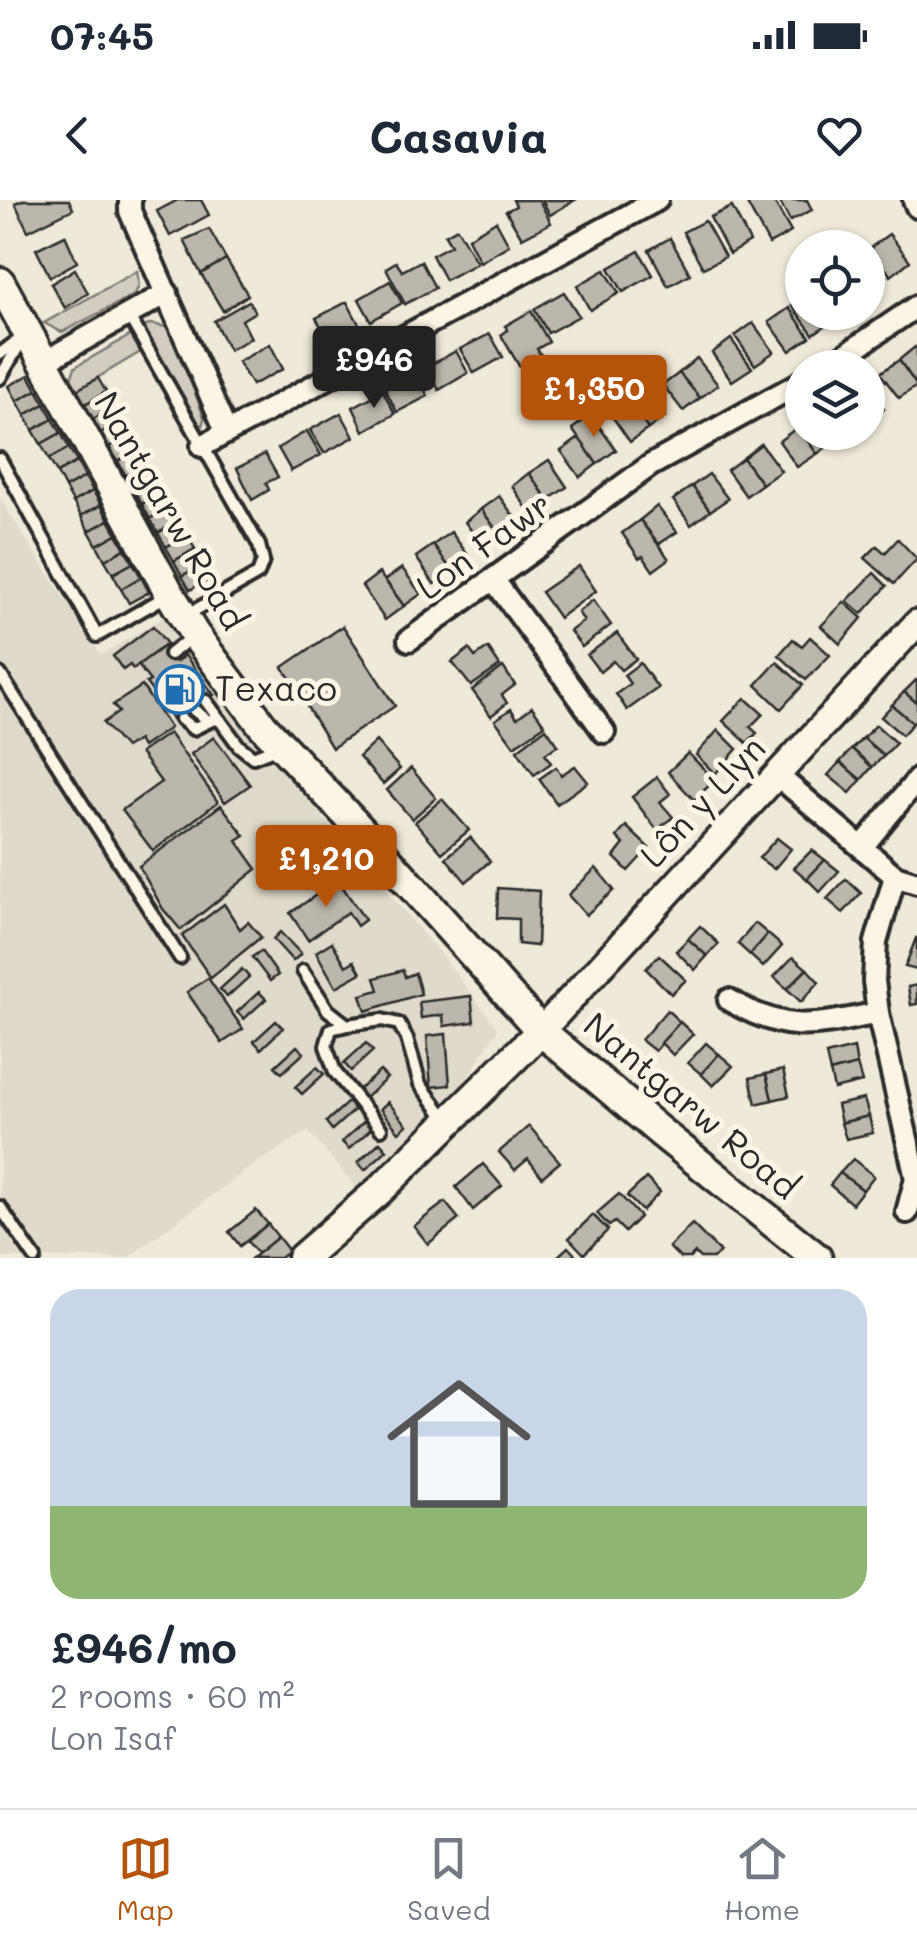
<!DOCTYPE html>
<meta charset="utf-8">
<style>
:root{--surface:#fff;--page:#f2f2f3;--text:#1f2937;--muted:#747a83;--line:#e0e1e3;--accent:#b45309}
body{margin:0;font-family:Mali,sans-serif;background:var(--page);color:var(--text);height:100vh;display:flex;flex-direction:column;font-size:38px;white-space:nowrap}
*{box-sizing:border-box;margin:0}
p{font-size:32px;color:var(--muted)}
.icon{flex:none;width:55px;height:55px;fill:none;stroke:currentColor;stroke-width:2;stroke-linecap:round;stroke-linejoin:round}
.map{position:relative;height:1058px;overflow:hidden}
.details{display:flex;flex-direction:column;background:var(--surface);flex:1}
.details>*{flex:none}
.tools{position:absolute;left:785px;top:30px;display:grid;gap:20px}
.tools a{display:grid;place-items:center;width:100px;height:100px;border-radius:50%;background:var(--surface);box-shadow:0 2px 8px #0004;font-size:50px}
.price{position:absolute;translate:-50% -85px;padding:0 22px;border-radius:10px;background:var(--accent);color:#fff;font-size:32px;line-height:65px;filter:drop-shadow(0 2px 5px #0008)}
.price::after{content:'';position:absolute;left:50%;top:60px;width:30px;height:22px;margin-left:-15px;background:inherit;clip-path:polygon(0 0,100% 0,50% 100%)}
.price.current{background:#222;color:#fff}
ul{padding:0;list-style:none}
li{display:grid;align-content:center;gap:20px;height:530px;padding:0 50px}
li+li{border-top:2px solid var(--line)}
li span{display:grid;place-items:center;height:310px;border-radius:30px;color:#555}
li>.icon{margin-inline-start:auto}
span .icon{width:180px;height:180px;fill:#fffc;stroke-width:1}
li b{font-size:42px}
.status{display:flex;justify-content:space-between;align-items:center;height:70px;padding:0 50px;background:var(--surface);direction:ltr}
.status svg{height:28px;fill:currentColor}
header{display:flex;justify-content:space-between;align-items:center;height:130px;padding:0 50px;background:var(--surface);font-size:45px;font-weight:700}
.tabs{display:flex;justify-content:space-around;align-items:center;height:140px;border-top:2px solid var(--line);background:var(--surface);font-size:28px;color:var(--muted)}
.tabs a{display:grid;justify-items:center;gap:5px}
.tabs .current{color:var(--accent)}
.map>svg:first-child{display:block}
</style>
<div class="status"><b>07:45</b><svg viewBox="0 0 49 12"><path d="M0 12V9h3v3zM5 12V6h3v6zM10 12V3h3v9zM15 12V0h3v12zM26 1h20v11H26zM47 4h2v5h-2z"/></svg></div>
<header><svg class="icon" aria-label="back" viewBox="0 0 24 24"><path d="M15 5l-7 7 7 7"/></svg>Casavia<svg class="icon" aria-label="heart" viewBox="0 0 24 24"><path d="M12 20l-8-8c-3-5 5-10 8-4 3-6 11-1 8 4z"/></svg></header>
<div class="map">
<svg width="917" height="1058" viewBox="0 0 917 1058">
<rect width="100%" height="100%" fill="#efe9da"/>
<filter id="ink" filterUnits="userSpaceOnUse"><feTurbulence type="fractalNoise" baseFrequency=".01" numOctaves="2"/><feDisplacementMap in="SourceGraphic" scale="20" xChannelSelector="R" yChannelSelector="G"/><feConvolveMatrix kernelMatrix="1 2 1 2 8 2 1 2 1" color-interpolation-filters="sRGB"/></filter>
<g filter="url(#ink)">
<polygon fill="#e0dacc" points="0,299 101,455 169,414 251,534 443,757 498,829 459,891 356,987 308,931 248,969 127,1058 0,1058"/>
<g fill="#d2cdc0" stroke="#7e7c76" stroke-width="2.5">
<polygon points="137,71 139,86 134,95 62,132 44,123"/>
<polygon points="150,124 167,127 174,135 204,217 201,237 143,128"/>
<polygon points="133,134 142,151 77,190 71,179 75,167"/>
</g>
<g fill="#bcb7ac" stroke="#2b2b2b" stroke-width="2.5">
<polygon points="22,0 69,0 73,9 28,31 15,3"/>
<polygon points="178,0 201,0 209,15 170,36 157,11"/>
<polygon points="513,0 539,0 551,23 522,38 506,11 516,6"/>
<polygon points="542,0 575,0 550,15"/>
<polygon points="745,0 773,0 791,32 769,44"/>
<polygon points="779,0 807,0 812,10 790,21"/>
<polygon points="732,7 750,42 729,54 710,17"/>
<polygon points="496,21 509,45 480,62 468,38"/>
<polygon points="705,21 725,57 703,68 683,32"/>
<polygon points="457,28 477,63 445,80 432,55 451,45 445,35"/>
<polygon points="209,29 226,59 201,74 184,40"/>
<polygon points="889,34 910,61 891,76 870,48"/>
<polygon points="65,35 77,62 50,77 36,49"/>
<polygon points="670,38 690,74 668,86 649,50"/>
<polygon points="639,51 653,75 623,92 609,68"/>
<polygon points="226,59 248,95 223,111 201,74"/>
<polygon points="868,60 883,82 868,94"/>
<polygon points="421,61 435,88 405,104 386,68 396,62 402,71"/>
<polygon points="75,69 88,93 65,108 51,84"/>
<polygon points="605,70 619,93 590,110 577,86"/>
<polygon points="390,81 402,103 371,121 359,99"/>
<polygon points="564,92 579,116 548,133 534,109"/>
<polygon points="802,99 802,112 827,112 833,121 813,134 792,106"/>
<polygon points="249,101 255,112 242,120 251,138 229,150 214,121"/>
<polygon points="347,102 360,126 330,142 316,118"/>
<polygon points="789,108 810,137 790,151 769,122"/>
<polygon points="531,111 549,142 537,149 543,158 522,171 501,135 508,130 505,126"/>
<polygon points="753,123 774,152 755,165 735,136"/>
<polygon points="490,134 503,157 474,173 460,149"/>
<polygon points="731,139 752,168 732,181 712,153"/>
<polygon points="270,144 283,169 252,185 238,162"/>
<polygon points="915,147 917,149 917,186 899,160"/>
<polygon points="456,151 468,173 439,190 427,167"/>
<polygon points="697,158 718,185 700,198 679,173"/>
<polygon points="899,160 917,186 899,198 880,173"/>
<polygon points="679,173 700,198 683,211 663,185"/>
<polygon points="416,174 428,196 397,212 385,189"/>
<polygon points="29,175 37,190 17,201 9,186"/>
<polygon points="98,178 106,192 85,204 77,190"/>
<polygon points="868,187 884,209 868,223"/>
<polygon points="37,190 45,204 25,215 17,201"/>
<polygon points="383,191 395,214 364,231 353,207"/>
<polygon points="646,191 665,217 648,229 629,203"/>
<polygon points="106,192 114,207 93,219 85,204"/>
<polygon points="629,203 648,229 630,242 612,216"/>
<polygon points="45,204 53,219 33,230 25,215"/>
<polygon points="114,207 122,221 101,233 93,219"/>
<polygon points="341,213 354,237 324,253 310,230"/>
<polygon points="591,215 616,250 597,264 572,229"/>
<polygon points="53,219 61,233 41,244 33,230"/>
<polygon points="122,221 131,235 109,247 101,233"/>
<polygon points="802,223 802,232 828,232 834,242 817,254 798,227"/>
<polygon points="798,227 817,254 797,267 779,241"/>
<polygon points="307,231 321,255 291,271 278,248"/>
<polygon points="61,233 69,248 49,259 41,244"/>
<polygon points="131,235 139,249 118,261 109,247"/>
<polygon points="579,238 597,264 580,277 561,251"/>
<polygon points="761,244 781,271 762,284 743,258"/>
<polygon points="69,248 77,262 57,273 49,259"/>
<polygon points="139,249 147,264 126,276 118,261"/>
<polygon points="265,254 278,277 266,283 269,290 252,300 237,268"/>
<polygon points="743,258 762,284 746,296 727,270"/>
<polygon points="549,260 567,287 548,300 529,273"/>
<polygon points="77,262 85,277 65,288 57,273"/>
<polygon points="147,264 155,278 134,290 126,276"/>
<polygon points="529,273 548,300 530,313 512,286"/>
<polygon points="709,274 728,299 710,311 692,286"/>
<polygon points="85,277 93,291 73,302 65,288"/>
<polygon points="155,278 163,292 142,304 134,290"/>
<polygon points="692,286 710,311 691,325 673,300"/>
<polygon points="93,291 101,305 81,316 73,302"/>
<polygon points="163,292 171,306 150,319 142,304"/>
<polygon points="499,296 518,322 500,335 481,309"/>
<polygon points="101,305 109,320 89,331 81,316"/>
<polygon points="171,306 179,321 158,333 150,319"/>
<polygon points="657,306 677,332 659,344 640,320"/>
<polygon points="481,309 500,335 484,348 465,322"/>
<polygon points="109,320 117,334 97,345 89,331"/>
<polygon points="640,320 669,359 653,371 643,356 639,358 622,333"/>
<polygon points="179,321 187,335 166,347 158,333"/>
<polygon points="451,332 470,358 452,371 433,345"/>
<polygon points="117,334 125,349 105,360 97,345"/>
<polygon points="187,335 195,349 174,361 166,347"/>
<polygon points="898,339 917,359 894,384 865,358 877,346 885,353"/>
<polygon points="433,345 452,371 434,384 416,357"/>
<polygon points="125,349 133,363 113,374 105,360"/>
<polygon points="195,349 203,364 182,376 174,361"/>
<polygon points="133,363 141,377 121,389 113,374"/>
<polygon points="203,364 211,378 190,390 182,376"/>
<polygon points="579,366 596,391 559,418 541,392"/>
<polygon points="402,368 421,394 404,406 385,380"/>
<polygon points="379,373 404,406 385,420 362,386"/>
<polygon points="874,373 887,386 862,414 847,401"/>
<polygon points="141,377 149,392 129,403 121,389"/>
<polygon points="593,400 611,425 582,447 570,431 584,421 578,412"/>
<polygon points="844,402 862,418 840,444 821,426"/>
<polygon points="153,426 167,444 133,469 130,465 123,470 113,456"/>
<polygon points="343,426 395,506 332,548 283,467"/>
<polygon points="617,433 636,459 621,470 613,461 600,472 587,455"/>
<polygon points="810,437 830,455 806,480 779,455 793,439 802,446"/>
<polygon points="164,446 176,462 185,455 214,495 175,523 146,483 150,481 138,465"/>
<polygon points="488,448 500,466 471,486 452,462 469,449 475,457"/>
<polygon points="777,462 803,485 781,509 756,485"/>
<polygon points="640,463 658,488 627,510 616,494 630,484 624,475"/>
<polygon points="503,467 515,485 502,495 507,503 491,516 472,490"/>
<polygon points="916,480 917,481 917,503 904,492"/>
<polygon points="142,486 170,528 142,547 138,540 125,548 103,523 119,512 113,505"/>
<polygon points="904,492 917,503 917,518 913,523 892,505"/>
<polygon points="745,498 763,514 750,527 757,533 747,543 723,521"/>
<polygon points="892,505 913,523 902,535 881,517"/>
<polygon points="532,507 545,525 514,546 495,520 511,509 517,518"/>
<polygon points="876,525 896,543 884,556 863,538"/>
<polygon points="546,528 558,545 545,554 551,563 534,575 517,550"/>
<polygon points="718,530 737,549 715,574 696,555"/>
<polygon points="169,533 218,602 153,651 122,610 161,582 140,553"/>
<polygon points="214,537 250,585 225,602 191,554"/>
<polygon points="863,538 884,556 872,567 852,549"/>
<polygon points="376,541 400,569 383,584 359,557"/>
<polygon points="852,549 872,567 861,580 840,562"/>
<polygon points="688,553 715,580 694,600 668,572"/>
<polygon points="840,562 861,580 850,593 828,575"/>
<polygon points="575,566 588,582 557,604 539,579 556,567 561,575"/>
<polygon points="411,568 436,598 412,619 387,590"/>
<polygon points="657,577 670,594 660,602 673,617 657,630 632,597"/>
<polygon points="442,599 469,630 442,653 415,622"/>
<polygon points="221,605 245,636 237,641 257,669 181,730 163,709 139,666"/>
<polygon points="626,626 649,648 628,671 614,657 624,644 617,637"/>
<polygon points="470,637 490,661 466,682 446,658"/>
<polygon points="777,638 791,649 774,669 759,658"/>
<polygon points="812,650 825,660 807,679 794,668"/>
<polygon points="825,660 839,671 820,692 807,679"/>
<polygon points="596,668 614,690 586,715 568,695"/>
<polygon points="846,679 861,693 843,713 827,699"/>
<polygon points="338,680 365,720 357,726 348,712 308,740 290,713"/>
<polygon points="498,688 539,691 537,746 518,744 518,719 497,718"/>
<polygon points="224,704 240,729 248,722 261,737 211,778 182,736"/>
<polygon points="755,723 768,734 750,755 738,744"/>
<polygon points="700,726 719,744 707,756 688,739"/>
<polygon points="280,732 301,754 293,761 273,739"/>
<polygon points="768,734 782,746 763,767 750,755"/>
<polygon points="916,738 917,738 917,770 905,767"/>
<polygon points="688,739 707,756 695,770 676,751"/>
<polygon points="332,742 346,766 354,761 361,773 336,787 316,752"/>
<polygon points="261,751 278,775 270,781 252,757"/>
<polygon points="659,755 686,780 671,794 646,769"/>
<polygon points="793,757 807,769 787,789 774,777"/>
<polygon points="242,769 249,777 227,797 220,789"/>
<polygon points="807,769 819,782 801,802 787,789"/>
<polygon points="403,770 405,777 415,773 421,794 366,811 361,795 379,790 375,778"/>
<polygon points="208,778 243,829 222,843 187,792"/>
<polygon points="917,785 917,804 911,805 908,787"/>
<polygon points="259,792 266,799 244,819 237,812"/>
<polygon points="471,796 474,822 444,826 443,815 421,818 419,802"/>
<polygon points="667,810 680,822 655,851 641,840"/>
<polygon points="276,821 283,828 261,849 254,841"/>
<polygon points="680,822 693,834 673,855 661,843"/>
<polygon points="446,834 450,885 431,887 427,836"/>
<polygon points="366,843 373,851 351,871 344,863"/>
<polygon points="706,843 719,854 701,874 688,863"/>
<polygon points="297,846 304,853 282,873 275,866"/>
<polygon points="854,848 857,865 830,872 826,855"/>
<polygon points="719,854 733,866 713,886 701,874"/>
<polygon points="857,865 862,882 834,889 830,872"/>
<polygon points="317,867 324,874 302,894 295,887"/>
<polygon points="783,870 789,896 772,900 766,874"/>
<polygon points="380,871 387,878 364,899 357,891"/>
<polygon points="766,874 772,900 756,904 750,878"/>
<polygon points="864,899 869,916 841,923 837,905"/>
<polygon points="348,902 354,910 332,930 326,922"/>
<polygon points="388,902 407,925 399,932 380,909"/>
<polygon points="869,916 873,933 846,939 841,923"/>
<polygon points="364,921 371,929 349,949 342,942"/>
<polygon points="529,926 560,962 542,977 528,959 515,970 499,952"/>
<polygon points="380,942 387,950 365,970 358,962"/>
<polygon points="853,959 874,976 863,990 840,973"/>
<polygon points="483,964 502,986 473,1010 456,987"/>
<polygon points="840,973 863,990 852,1004 830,985"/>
<polygon points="646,978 660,992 642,1011 627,996"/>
<polygon points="619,994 640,1017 625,1032 615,1022 609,1026 597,1013"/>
<polygon points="445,1002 459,1019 428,1044 414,1026"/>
<polygon points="256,1010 268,1024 240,1046 229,1032"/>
<polygon points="593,1015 608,1030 584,1054 569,1038"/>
<polygon points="268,1024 278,1037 258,1054 247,1041"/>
<polygon points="692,1024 720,1052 714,1058 700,1058 695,1053 690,1058 680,1058 669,1047"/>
<polygon points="278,1037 289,1051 280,1058 252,1058"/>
<polygon points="568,1047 578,1058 556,1058"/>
</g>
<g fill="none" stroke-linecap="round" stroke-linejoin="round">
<defs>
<g id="service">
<polyline points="129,116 259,345 263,361 258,374 185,416"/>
<polyline points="0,154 21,138"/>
<polyline points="0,178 25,135"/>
<polyline points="0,259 97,436 168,395"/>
<polyline points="170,454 193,436"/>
<polyline points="0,474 180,758"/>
<polyline points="206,501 239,546 253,557 281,546"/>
<polyline points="194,510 208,521"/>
<polyline points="181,519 193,529 214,519 220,520"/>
<polyline points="303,771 328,810 347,825 382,820 399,824 407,839 420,884 446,919"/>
<polyline points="347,825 331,829 326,846 335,872 381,929"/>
<polyline points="0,1007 35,1058"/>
</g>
<g id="minor">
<polyline points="130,0 130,11 226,231"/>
<polyline points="914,0 917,7"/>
<polyline points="42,163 167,93"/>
<polyline points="826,168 917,106"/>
<polyline points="202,246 657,0"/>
<polyline points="494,380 604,532"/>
<polyline points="409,440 651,265 802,182"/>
<polyline points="777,575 895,676 917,683"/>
<polyline points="863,646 917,580"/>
<polyline points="895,676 876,742 874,781 878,813 916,978 907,1012"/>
<path d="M729,800C788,835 814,826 878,813"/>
</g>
<polyline id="tertiary" points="541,831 917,423"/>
<g id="secondary">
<polyline points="0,82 170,394 195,435 263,526 375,645 541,831 659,931 817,1058"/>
<polyline points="302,1058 381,989 541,831"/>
</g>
</defs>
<use href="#service" stroke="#2b2b2b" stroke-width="18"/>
<use href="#minor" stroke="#2b2b2b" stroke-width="28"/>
<use href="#tertiary" stroke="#2b2b2b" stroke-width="32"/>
<use href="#secondary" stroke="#2b2b2b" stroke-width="35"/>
<use href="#service" stroke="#fcf5e5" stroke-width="10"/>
<use href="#minor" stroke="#fcf5e5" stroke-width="20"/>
<use href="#tertiary" stroke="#fcf5e5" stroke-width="25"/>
<use href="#secondary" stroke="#fcf5e5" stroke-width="28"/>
</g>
</g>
<defs>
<symbol id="fuel-ring" viewBox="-11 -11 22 22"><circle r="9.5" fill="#fcf5e5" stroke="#1f6fb2" stroke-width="1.5"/><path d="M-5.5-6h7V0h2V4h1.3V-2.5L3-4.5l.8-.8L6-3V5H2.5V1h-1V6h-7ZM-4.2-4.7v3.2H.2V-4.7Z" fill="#1f6fb2"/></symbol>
</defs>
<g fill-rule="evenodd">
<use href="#fuel-ring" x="152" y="462" width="55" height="55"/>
</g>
<g text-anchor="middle" stroke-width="10" stroke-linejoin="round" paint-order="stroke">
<g font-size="35" fill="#2b2b2b" stroke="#fcf5e5">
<text transform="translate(170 311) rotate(60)" y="12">Nantgarw Road</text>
<text transform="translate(484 346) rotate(-36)" y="12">Lon Fawr</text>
<text transform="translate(703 602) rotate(-47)" y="12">Lôn y Llyn</text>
<text transform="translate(691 906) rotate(40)" y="12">Nantgarw Road</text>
</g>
<g font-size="35" fill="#2b2b2b" stroke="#fcf5e5" text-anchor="start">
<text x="215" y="501">Texaco</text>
</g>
</g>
</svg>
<div class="tools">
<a><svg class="icon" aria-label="locate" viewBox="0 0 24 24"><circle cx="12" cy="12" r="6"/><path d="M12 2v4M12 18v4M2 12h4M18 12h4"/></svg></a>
<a><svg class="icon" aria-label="layers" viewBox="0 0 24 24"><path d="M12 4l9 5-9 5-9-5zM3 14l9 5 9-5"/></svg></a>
</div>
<b class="price current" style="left:374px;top:211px">£946</b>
<b class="price" style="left:594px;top:240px">£1,350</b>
<b class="price" style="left:326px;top:710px">£1,210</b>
</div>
<section class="details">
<ul>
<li><span style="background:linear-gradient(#c9d6e8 70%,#8fb573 0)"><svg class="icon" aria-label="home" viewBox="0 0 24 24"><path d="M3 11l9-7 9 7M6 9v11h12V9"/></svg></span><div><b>£946/mo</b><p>2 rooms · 60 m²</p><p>Lon Isaf</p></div></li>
</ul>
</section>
<nav class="tabs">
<a class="current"><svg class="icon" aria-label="map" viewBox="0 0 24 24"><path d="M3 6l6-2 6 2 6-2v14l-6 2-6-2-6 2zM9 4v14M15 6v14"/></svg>Map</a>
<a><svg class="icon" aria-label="saved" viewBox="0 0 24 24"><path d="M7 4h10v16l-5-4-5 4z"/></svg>Saved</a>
<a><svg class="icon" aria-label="home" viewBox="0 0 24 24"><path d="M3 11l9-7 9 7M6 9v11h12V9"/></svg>Home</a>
</nav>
